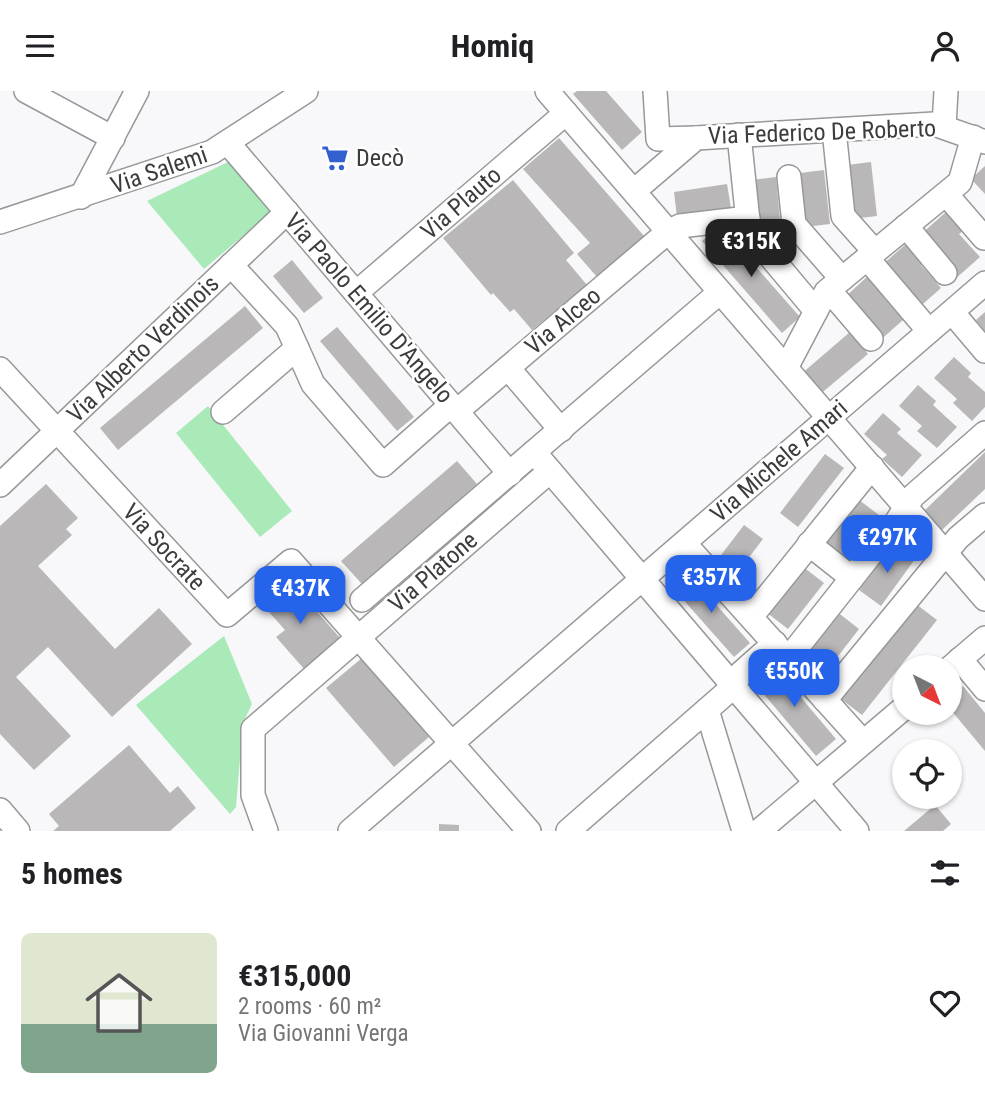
<!DOCTYPE html>
<meta charset="utf-8">
<style>
:root{--surface:#fff;--page:#f2f2f2;--text:#202124;--muted:#757577;--line:#e0e0e0;--accent:#2563eb}
body{margin:0;font-family:"Roboto Condensed",sans-serif;background:var(--page);color:var(--text);height:100vh;display:flex;flex-direction:column;font-size:26px;white-space:nowrap}
*{box-sizing:border-box;margin:0}
p{font-size:23px;color:var(--muted)}
.icon{flex:none;width:38px;height:38px;fill:none;stroke:currentColor;stroke-width:2;stroke-linecap:round;stroke-linejoin:round}
.map{position:relative;height:740px;overflow:hidden}
.sheet{display:flex;flex-direction:column;background:var(--surface);flex:1}
.sheet>*{flex:none}
.needle{width:46px;rotate:138deg}
.fabs{position:absolute;left:892px;top:564px;display:grid;gap:14px}
.fabs a{display:grid;place-items:center;width:70px;height:70px;border-radius:50%;background:var(--surface);box-shadow:0 2px 5px #0004;font-size:35px}
.price{position:absolute;translate:-50% -60px;padding:0 16px;border-radius:14px;background:var(--accent);color:#fff;font-size:23px;line-height:46px;filter:drop-shadow(0 2px 4px #0008)}
.price::after{content:'';position:absolute;left:50%;top:42px;width:21px;height:16px;margin-left:-10px;background:inherit;clip-path:polygon(0 0,100% 0,50% 100%)}
.price.active{background:#222;color:#fff}
ul{padding:0;list-style:none}
li{display:flex;align-items:center;gap:21px;height:175px;padding:0 21px}
li+li{border-top:2px solid var(--line)}
li span{display:grid;place-items:center;flex:none;width:196px;height:140px;border-radius:10px;color:#555}
li>.icon{margin-inline-start:auto}
span .icon{width:84px;height:84px;fill:#fffc;stroke-width:1}
li b{font-size:30px}
h2{display:flex;justify-content:space-between;align-items:center;height:84px;padding:0 21px;font-size:30px}
header{display:flex;justify-content:space-between;align-items:center;height:91px;padding:0 21px;background:var(--surface);font-size:32px;font-weight:700}
.map>svg:first-child{display:block}
</style>
<header><svg class="icon" aria-label="menu" viewBox="0 0 24 24"><path d="M4 6h16M4 12h16M4 18h16"/></svg>Homiq<svg class="icon" aria-label="person" viewBox="0 0 24 24"><circle cx="12" cy="8" r="4"/><path d="M4 21q1-7 8-7t8 7"/></svg></header>
<div class="map">
<svg width="985" height="740" viewBox="0 0 985 740">
<rect width="100%" height="100%" fill="#f8f8fa"/>
<g fill="#a9eab8">
<polygon points="228,71 272,120 204,178 147,110"/>
<polygon points="208,315 292,420 260,446 176,342"/>
<polygon points="224,545 252,613 243,632 236,716 230,723 136,614"/>
</g>
<g fill="#b9b7b8">
<polygon points="577,0 606,0 642,41 622,59 573,3"/>
<polygon points="559,47 644,145 597,186 577,163 590,152 523,78"/>
<polygon points="871,71 877,125 852,128 847,74"/>
<polygon points="985,75 985,103 971,88"/>
<polygon points="824,79 830,133 805,136 800,82"/>
<polygon points="776,86 781,140 757,143 751,89"/>
<polygon points="513,89 574,162 566,169 587,194 532,239 514,218 510,221 493,202 491,204 443,147"/>
<polygon points="727,93 731,117 677,126 674,101"/>
<polygon points="946,121 963,140 959,143 980,166 954,189 938,172 920,144"/>
<polygon points="720,135 800,226 782,242 702,150"/>
<polygon points="907,152 924,171 921,174 941,197 915,220 881,175"/>
<polygon points="292,169 323,207 304,222 273,185"/>
<polygon points="869,184 887,203 883,206 903,229 877,252 844,207"/>
<polygon points="245,215 263,237 118,359 100,337"/>
<polygon points="985,221 985,240 976,229"/>
<polygon points="337,236 414,326 397,340 320,250"/>
<polygon points="850,241 868,263 818,305 800,284"/>
<polygon points="954,266 971,282 968,286 985,301 985,316 972,330 953,312 957,308 934,287"/>
<polygon points="918,294 936,310 933,314 957,336 937,357 917,340 922,335 899,315"/>
<polygon points="883,322 901,338 897,342 922,364 902,386 882,368 887,364 864,343"/>
<polygon points="985,361 985,398 942,439 924,420"/>
<polygon points="825,363 844,377 798,436 780,422"/>
<polygon points="457,370 477,393 362,493 341,470"/>
<polygon points="46,393 78,427 66,438 72,444 38,475 115,558 159,517 192,553 112,626 48,556 16,586 71,645 34,679 0,643 0,435"/>
<polygon points="859,409 879,424 845,468 825,452"/>
<polygon points="744,434 763,448 734,486 715,472"/>
<polygon points="894,452 915,468 881,515 859,499"/>
<polygon points="802,475 824,492 788,538 766,521"/>
<polygon points="688,482 750,552 734,566 672,496"/>
<polygon points="289,489 341,548 305,579 276,546 285,539 262,513"/>
<polygon points="916,513 937,529 862,624 841,608"/>
<polygon points="836,520 859,538 825,582 802,564"/>
<polygon points="362,567 429,646 394,676 326,597"/>
<polygon points="771,571 836,648 816,665 751,588"/>
<polygon points="963,595 985,622 985,660 950,618 950,606"/>
<polygon points="129,654 170,702 178,695 196,717 170,740 53,740 59,735 49,723"/>
<polygon points="935,714 951,733 943,740 904,740"/>
<polygon points="439,733 459,734 459,740 439,740"/>
</g>
<g fill="none" stroke-linecap="round" stroke-linejoin="round">
<defs>
<g id="minor">
<polyline points="26,0 113,47"/>
<polyline points="547,0 985,508"/>
<polyline points="655,0 658,48 696,47"/>
<polyline points="944,35 946,0"/>
<polyline points="834,39 843,125 875,161"/>
<polyline points="739,44 749,140 816,220"/>
<polyline points="228,52 510,383"/>
<polyline points="789,86 794,133 842,188"/>
<polyline points="634,100 696,47 934,33 985,51"/>
<polyline points="946,103 984,147"/>
<polyline points="81,106 137,0"/>
<polyline points="0,131 212,61 306,0"/>
<polyline points="906,135 945,182"/>
<polyline points="867,167 929,240"/>
<polyline points="231,174 287,235 313,293 383,374 451,314"/>
<polyline points="829,199 871,248"/>
<polyline points="356,202 566,22"/>
<polyline points="952,221 985,260"/>
<polyline points="508,277 561,339"/>
<polyline points="786,277 826,201 960,91 973,46"/>
<polyline points="0,278 227,524 291,470 529,740"/>
<polyline points="457,320 669,140 680,135 748,127"/>
<polyline points="223,321 297,257"/>
<polyline points="534,361 857,740"/>
<polyline points="0,394 287,121"/>
<polyline points="684,452 863,651"/>
<polyline points="809,453 852,487"/>
<polyline points="362,509 720,201"/>
<polyline points="751,526 872,376"/>
<polyline points="788,568 897,430 913,405 985,342"/>
<polyline points="960,568 985,598"/>
<polyline points="950,577 985,547"/>
<polyline points="825,609 958,447 985,424"/>
<polyline points="707,619 744,740"/>
<polyline points="0,719 18,740"/>
<polyline points="266,740 253,704 253,638 550,380"/>
<polyline points="350,740 985,192"/>
<polyline points="568,740 733,596 741,582 775,552"/>
<polyline points="759,740 905,616"/>
</g>
</defs>
<use href="#minor" stroke="#979899" stroke-width="26"/>
<use href="#minor" stroke="#fff" stroke-width="23"/>
</g>
<defs>
<symbol id="supermarket-bare" viewBox="-9 -9 18 18"><path d="M-6-5.5h2.5l.6 2H6L4.5 2H-2.5L-4.4-4H-6ZM-1.5 3.2a1.3 1.3 0 1 0 .1 0ZM3 3.2a1.3 1.3 0 1 0 .1 0Z" fill="#3360cf" stroke="#fff" stroke-width="2.5" paint-order="stroke"/></symbol>
</defs>
<g fill-rule="evenodd">
<use href="#supermarket-bare" x="316" y="48" width="38" height="38"/>
</g>
<g text-anchor="middle" stroke-width="5" stroke-linejoin="round" paint-order="stroke">
<g font-size="24" fill="#3c3c3d" stroke="#fff">
<text transform="translate(822 41) rotate(-2)" y="8">Via Federico De Roberto</text>
<text transform="translate(159 79) rotate(-19)" y="8">Via Salemi</text>
<text transform="translate(461 112) rotate(-41)" y="8">Via Plauto</text>
<text transform="translate(369 217) rotate(49)" y="8">Via Paolo Emilio D'Angelo</text>
<text transform="translate(563 230) rotate(-40)" y="8">Via Alceo</text>
<text transform="translate(143 258) rotate(-44)" y="8">Via Alberto Verdinois</text>
<text transform="translate(779 370) rotate(-41)" y="8">Via Michele Amari</text>
<text transform="translate(164 456) rotate(47)" y="8">Via Socrate</text>
<text transform="translate(433 481) rotate(-41)" y="8">Via Platone</text>
</g>
<g font-size="24" fill="#3c3c3d" stroke="#fff" text-anchor="start">
<text x="356" y="75">Decò</text>
</g>
</g>
</svg>
<div class="fabs">
<a><svg class="needle" viewBox="-14 -14 28 28"><path d="M0-13l5 13h-10z" fill="#e53935"/><path d="M0 13l5-13h-10z" fill="#757577"/></svg></a>
<a><svg class="icon" aria-label="locate" viewBox="0 0 24 24"><circle cx="12" cy="12" r="6"/><path d="M12 2v4M12 18v4M2 12h4M18 12h4"/></svg></a>
</div>
<b class="price active" style="left:751px;top:188px">€315K</b>
<b class="price" style="left:887px;top:484px">€297K</b>
<b class="price" style="left:711px;top:524px">€357K</b>
<b class="price" style="left:300px;top:535px">€437K</b>
<b class="price" style="left:794px;top:618px">€550K</b>
</div>
<section class="sheet">
<h2>5 homes<svg class="icon" aria-label="filters" viewBox="0 0 24 24"><path d="M4 7h16M4 17h16"/><circle cx="9" cy="7" r="2"/><circle cx="15" cy="17" r="2"/></svg></h2>
<ul>
<li><span style="background:linear-gradient(#dfe7d0 65%,#7fa58c 0)"><svg class="icon" aria-label="home" viewBox="0 0 24 24"><path d="M3 11l9-7 9 7M6 9v11h12V9"/></svg></span><div><b>€315,000</b><p>2 rooms · 60 m²</p><p>Via Giovanni Verga</p></div><svg class="icon" aria-label="heart" viewBox="0 0 24 24"><path d="M12 20l-8-8c-3-5 5-10 8-4 3-6 11-1 8 4z"/></svg></li>
</ul>
</section>
